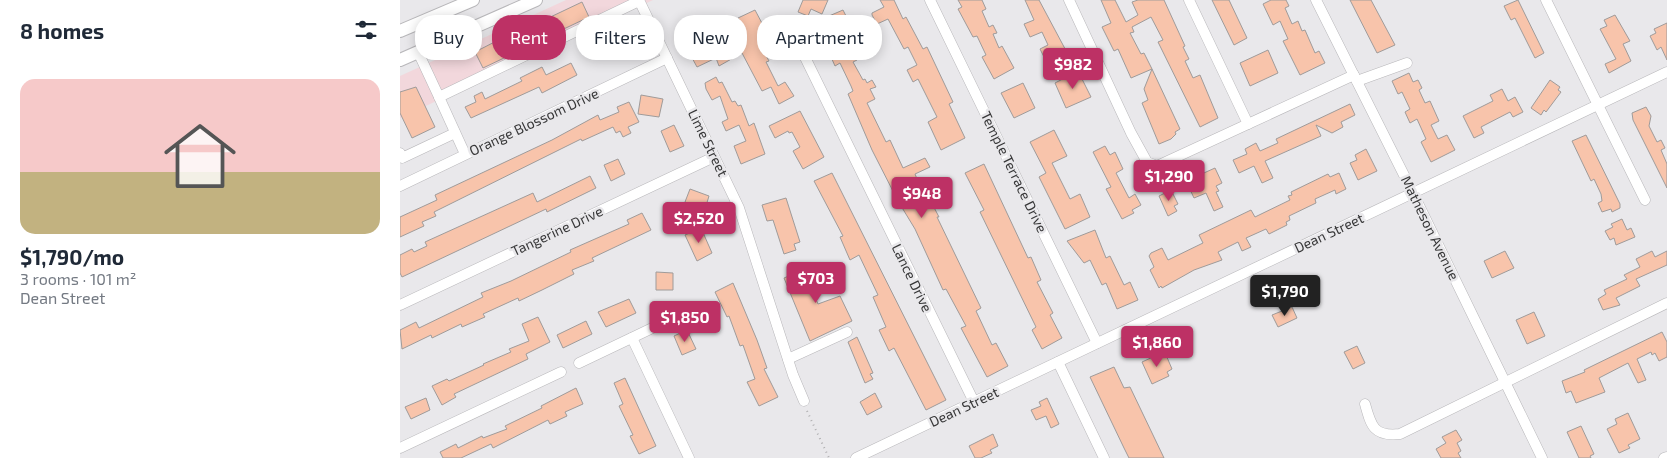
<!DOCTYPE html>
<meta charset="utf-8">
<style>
:root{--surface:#fff;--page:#f6f6f7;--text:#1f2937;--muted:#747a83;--line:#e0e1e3;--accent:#bd3165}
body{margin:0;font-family:"Exo 2",sans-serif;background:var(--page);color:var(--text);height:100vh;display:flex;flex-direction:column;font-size:19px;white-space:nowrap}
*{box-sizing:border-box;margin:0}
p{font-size:16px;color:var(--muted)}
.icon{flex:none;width:28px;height:28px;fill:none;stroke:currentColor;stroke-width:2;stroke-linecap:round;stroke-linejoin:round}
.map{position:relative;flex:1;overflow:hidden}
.drawer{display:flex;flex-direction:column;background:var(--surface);width:400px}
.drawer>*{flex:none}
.hud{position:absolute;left:15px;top:15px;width:475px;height:45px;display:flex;gap:10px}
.price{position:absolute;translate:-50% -42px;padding:0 11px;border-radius:5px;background:var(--accent);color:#fff;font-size:16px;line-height:32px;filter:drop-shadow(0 1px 2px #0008)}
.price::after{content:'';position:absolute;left:50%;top:30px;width:15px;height:11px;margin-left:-8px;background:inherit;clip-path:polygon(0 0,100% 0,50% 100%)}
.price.active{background:#222;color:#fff}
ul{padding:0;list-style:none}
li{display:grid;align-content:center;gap:10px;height:265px;padding:0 20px}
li+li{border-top:1px solid var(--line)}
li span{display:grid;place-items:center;height:155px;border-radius:15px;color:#555}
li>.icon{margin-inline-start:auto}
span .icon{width:90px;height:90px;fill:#fffc;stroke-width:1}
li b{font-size:21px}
h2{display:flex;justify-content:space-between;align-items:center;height:60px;padding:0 20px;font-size:21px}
.tag{padding:0 18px;border-radius:20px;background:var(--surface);box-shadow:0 2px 12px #0003;font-size:18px;line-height:45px}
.tag.active{background:var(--accent);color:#fff}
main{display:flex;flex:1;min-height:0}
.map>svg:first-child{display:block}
</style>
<main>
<section class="drawer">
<h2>8 homes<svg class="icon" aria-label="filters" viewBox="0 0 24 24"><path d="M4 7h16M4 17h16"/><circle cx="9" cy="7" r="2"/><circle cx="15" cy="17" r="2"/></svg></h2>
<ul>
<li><span style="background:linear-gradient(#f6c9c9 60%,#c2b280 0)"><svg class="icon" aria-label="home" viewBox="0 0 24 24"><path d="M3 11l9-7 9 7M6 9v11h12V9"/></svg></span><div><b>$1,790/mo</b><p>3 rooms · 101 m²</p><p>Dean Street</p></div></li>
</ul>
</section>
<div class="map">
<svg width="1267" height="458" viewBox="0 0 1267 458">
<rect width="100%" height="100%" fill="#e9e8eb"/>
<polygon fill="#f2d7dc" points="166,0 253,0 0,118 0,76"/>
<g fill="#f8c4ab" stroke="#9f9b9a">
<polygon points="403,0 428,0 422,14 411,9 408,16 398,12"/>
<polygon points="480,0 494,0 503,19 506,17 523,49 527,47 553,102 549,104 565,138 541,150 528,122 537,117 518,79 513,82 507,70 517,65 508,47 504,49 488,19 477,24 472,15 472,13 484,7"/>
<polygon points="558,0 582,0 586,9 582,11 589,27 593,25 597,33 593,34 599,48 602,46 614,68 594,79 582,57 586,55 577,36 573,37 558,9 562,7"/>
<polygon points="625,0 639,0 671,60 650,69 640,49 648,45 642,32 630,37 624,24 634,20"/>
<polygon points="701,0 715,0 726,22 738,15 732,2 738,0 764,0 785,46 783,47 789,59 785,61 793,78 800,75 818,118 800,127 758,42 763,40 751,17 732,27 734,32 730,33 741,54 744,53 752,69 731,78 718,49 714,51 702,27 711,23"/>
<polygon points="812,0 829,0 847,38 834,45"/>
<polygon points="871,0 886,0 889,6 885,8 892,24 898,21 902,31 905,30 915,53 919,51 925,63 900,75 883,41 888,39 880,21 873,25 863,4"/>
<polygon points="950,0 971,0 995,45 977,53"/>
<polygon points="1118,0 1144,53 1135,58 1115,18 1111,20 1104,6"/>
<polygon points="182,2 189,17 149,36 142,21"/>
<polygon points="355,10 364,27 359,30 364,40 359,43 369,61 366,62 378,86 385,82 394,96 379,104 371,87 362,91 342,53 319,66 316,58 341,46 336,36 342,33 338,25 341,23 338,18"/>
<polygon points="443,10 453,30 433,40 427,24 436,20 429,16"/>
<polygon points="1215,15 1230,41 1223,44 1231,61 1209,73 1205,64 1216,59 1200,29 1207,26 1204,20"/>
<polygon points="1267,23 1267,60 1261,47 1257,50 1250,36 1256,33 1254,29"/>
<polygon points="232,28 239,42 215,56 207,39"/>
<polygon points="116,31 125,48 83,68 75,52"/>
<polygon points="302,35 305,40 309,38 318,57 297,67 290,54 294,52 289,41"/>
<polygon points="451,47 457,60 453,62 463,80 465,79 467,83 472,80 476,87 470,89 475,99 467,103 486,142 490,140 503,168 525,158 530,167 515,174 524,196 527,194 539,217 537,217 581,308 576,311 592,345 596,343 608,366 587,377 561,328 566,326 546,289 543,290 515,229 498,201 472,150 448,94 453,91 451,86 440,63 435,66 431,57"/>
<polygon points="868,50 878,73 850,86 840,63"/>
<polygon points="171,63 177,75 142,93 139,87 71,118 65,107 76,102 74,96 82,92 85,99 122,81 120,78 142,67 146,75"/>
<polygon points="752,69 780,129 775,132 776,134 771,139 759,144 742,103 748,100 744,89"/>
<polygon points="678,71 691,97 666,108 655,83"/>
<polygon points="1009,73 1013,82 1018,80 1022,88 1019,90 1025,103 1030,101 1039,121 1031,125 1038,139 1047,135 1055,150 1031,162 1021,142 1026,139 1017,119 1010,123 1005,112 1010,109 1002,92 998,94 992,81"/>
<polygon points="316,77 319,83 322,82 332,102 335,101 338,106 341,105 349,126 354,123 365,154 341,164 334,146 346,141 339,125 326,131 322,122 328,119 320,96 312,100 306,89 305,83"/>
<polygon points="1150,80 1160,87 1158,90 1161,92 1146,112 1144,110 1141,115 1131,108"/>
<polygon points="623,83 635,108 614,118 601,93"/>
<polygon points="16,87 35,127 12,138 0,113 0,92"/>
<polygon points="1102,89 1108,101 1115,97 1123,112 1113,117 1110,112 1081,127 1084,133 1074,138 1063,116 1093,101 1090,95"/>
<polygon points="241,95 263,99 259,117 238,114"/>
<polygon points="229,102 239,122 228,127 231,133 223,137 220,131 216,133 213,127 182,141 181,139 34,212 36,216 22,222 24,226 0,237 0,217 37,200 35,195 152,140 198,115 200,120 219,112 217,107"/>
<polygon points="950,104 955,115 941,122 943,127 932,133 916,125 921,136 865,161 873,178 862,183 854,166 839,173 833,160 847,154 845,149 856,143 860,151 878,143 876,139"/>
<polygon points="1246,107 1251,116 1249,126 1257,142 1261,140 1265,148 1261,150 1267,164 1267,188 1233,120 1232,113"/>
<polygon points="400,111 424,157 403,169 393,151 400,147 392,132 389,133 388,131 375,138 369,126"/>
<polygon points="274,125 284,146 270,152 261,131"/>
<polygon points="654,130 667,156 652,163 670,199 680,194 690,217 665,229 639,177 646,173 630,142"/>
<polygon points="1186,135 1220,204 1220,208 1212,212 1211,209 1202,212 1198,203 1202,201 1201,194 1194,179 1191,181 1172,141"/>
<polygon points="705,146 710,155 715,152 723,169 716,173 729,198 735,194 741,205 732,210 734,213 722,219 706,189 711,187 693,152"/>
<polygon points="966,149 977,171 958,180 950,163 957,160 955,155"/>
<polygon points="218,159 225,174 211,181 204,165"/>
<polygon points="584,164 628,258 631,257 641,280 637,282 653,313 650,315 662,338 642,349 632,330 636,327 580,212 584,210 565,173"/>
<polygon points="815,168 822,183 816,186 819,191 816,192 823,207 814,211 806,193 794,198 786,181"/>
<polygon points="432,173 546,400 526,410 494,348 489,351 479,330 486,327 473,297 478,295 459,255 450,260 440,237 443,236 414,181"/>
<polygon points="939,173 946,189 936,194 935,190 915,199 916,203 889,216 890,220 886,222 887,225 869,234 866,229 846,238 851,247 842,251 838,242 818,252 822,260 794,270 762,288 761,286 759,288 750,270 754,267 749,256 751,253 762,248 768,260 803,243 799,235 851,210 855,217 890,200 888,196 892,195 891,192 928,174 930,177"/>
<polygon points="190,176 196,188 147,212 146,209 2,277 0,273 0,255 12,249 14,252 27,246 25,242 133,193 137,202"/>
<polygon points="290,189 309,196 305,209 285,202"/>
<polygon points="771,190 778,204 774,206 777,211 768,216 759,196"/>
<polygon points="386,198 400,242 394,244 396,250 384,254 373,220 367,221 362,205"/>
<polygon points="242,213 251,230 192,258 194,261 172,270 174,274 142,290 119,301 118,298 83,314 85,317 62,327 61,324 32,338 31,335 2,349 0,330 16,322 19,328 83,297 81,293 111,281 171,252 170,250 229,224 227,220"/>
<polygon points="1222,219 1227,230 1231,228 1235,237 1216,245 1214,238 1210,240 1205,231 1213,227 1211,224"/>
<polygon points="301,228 312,253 297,261 285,235"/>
<polygon points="695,230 706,258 710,256 724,285 730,282 738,300 717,309 706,283 702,285 690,260 684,263 667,241"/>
<polygon points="1105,251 1114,268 1092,278 1084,261"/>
<polygon points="1252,251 1255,257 1267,251 1267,265 1236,279 1240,286 1216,298 1220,305 1203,310 1198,299 1206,294 1204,290 1227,279 1224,275 1240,267 1236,259"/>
<polygon points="415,265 424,286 413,292 418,304 440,296 452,321 410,341 384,278"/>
<polygon points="256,272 273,273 273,290 256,290"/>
<polygon points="333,283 357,340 367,368 364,369 378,397 359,406 347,382 355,379 343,345 340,346 329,316 327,317 315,292"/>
<polygon points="229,299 236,313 206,327 198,312"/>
<polygon points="892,307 897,318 878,327 872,315"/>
<polygon points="1134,312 1145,336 1127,344 1116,320"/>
<polygon points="138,317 150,342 126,354 128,359 54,394 56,397 42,405 32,386 47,379 49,381 84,365 83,364 111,352 109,349 129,341 122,324"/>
<polygon points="186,321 192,334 163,348 157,335"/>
<polygon points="287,330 296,349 282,355 274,336"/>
<polygon points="1262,332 1267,342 1267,357 1259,361 1255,353 1252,355 1251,352 1237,359 1246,380 1238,383 1228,363 1199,378 1205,392 1176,403 1171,391 1166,393 1162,381 1185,372 1184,370"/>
<polygon points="457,337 473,373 470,374 473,379 465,383 448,342"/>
<polygon points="957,346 965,363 953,369 944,352"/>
<polygon points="766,355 772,369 767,372 769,376 752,384 742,362 755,356 756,360"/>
<polygon points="714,367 724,388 730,387 764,458 729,458 724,448 690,377"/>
<polygon points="225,378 256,446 239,454 230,436 233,435 219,406 223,404 214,383"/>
<polygon points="176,388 183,404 165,412 167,416 150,424 148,420 93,448 91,444 61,458 43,458 40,452 56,444 58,448 82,436 83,438 107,429 105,426 142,408 141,406"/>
<polygon points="475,393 482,407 467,415 460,402"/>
<polygon points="26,398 30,410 11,419 5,407"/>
<polygon points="647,398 659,424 651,428 646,416 636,420 631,410 641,406 639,402"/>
<polygon points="1228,413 1240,439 1228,445 1230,448 1219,453 1207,429 1217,424 1215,419"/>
<polygon points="1181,426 1194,454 1190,456 1191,458 1179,458 1167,432"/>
<polygon points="1056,430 1062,440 1057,443 1061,451 1058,453 1061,458 1041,458 1036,449 1046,443 1042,437"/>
<polygon points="593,434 598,446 590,450 592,453 581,458 575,458 569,446"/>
</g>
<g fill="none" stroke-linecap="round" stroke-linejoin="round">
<defs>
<g id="minor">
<polyline points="239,0 339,208 393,375 404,401"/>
<polyline points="530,0 697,343"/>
<polyline points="669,0 731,133 747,162 757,166 848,124 789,0"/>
<polyline points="916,0 1013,193 1142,458"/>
<polyline points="1146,0 1245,200"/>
<polyline points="399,45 574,402"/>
<polyline points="18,52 39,97 239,1"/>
<polyline points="957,81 1007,63"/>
<polyline points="39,97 65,154"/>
<polyline points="848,124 954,75"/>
<polyline points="0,153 2,158 55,133"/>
<polyline points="0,186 267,58"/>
<polyline points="0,305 314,157"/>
<polyline points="232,338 289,458"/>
<polyline points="388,359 447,332"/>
<polyline points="658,362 704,458"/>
<polyline points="179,363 288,311"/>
<path d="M965,404C971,426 974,437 1000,434L1267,303"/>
<polyline points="0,448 161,372"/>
<polyline points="456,458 1267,72"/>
<polyline points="1264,458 1267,457"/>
</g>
<g id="major">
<polyline points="0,31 73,0"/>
<polyline points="0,60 136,0"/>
</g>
</defs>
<use href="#minor" stroke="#b8b7ba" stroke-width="11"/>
<use href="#major" stroke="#b8b7ba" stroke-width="14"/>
<polyline stroke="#b0afb1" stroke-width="2" stroke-dasharray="1 4" stroke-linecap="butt" points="407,411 429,458"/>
<use href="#minor" stroke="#fff" stroke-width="10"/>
<use href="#major" stroke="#fff" stroke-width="12"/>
</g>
<g text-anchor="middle" stroke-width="5" stroke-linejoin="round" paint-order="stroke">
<g font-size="14" fill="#373738" stroke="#e9e8eb">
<text transform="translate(134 122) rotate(-25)" y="5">Orange Blossom Drive</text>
<text transform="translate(308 143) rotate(64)" y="5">Lime Street</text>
<text transform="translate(614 172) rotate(64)" y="5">Temple Terrace Drive</text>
<text transform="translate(1030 228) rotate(64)" y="5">Matheson Avenue</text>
<text transform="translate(157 231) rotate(-25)" y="5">Tangerine Drive</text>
<text transform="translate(929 233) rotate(-25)" y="5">Dean Street</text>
<text transform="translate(512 278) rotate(64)" y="5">Lance Drive</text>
<text transform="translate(564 407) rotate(-25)" y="5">Dean Street</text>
</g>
</g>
</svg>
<b class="price" style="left:673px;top:90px">$982</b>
<b class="price" style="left:769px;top:202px">$1,290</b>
<b class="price" style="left:522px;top:219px">$948</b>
<b class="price" style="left:299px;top:244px">$2,520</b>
<b class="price" style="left:416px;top:304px">$703</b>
<b class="price active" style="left:885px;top:317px">$1,790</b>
<b class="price" style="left:285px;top:343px">$1,850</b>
<b class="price" style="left:757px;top:368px">$1,860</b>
<div class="hud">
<a class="tag">Buy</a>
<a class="tag active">Rent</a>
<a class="tag">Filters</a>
<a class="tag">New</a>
<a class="tag">Apartment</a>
</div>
</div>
</main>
